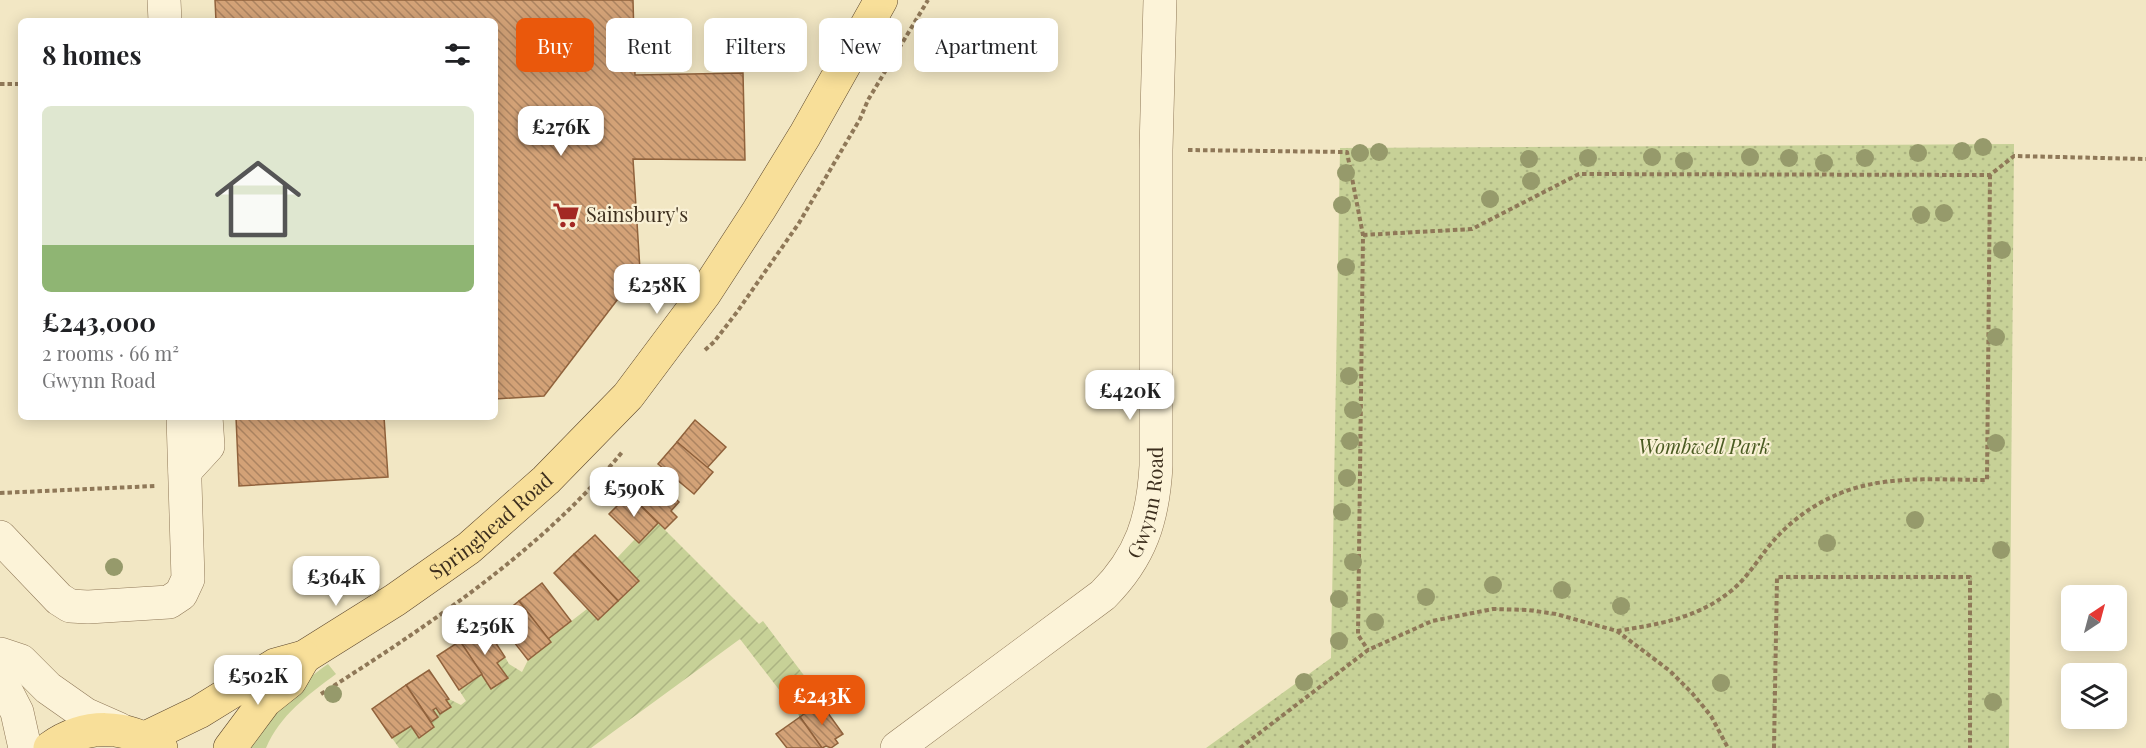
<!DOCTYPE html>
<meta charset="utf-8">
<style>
:root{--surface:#fff;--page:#f6f6f6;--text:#202124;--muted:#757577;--line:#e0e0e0;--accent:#ea580c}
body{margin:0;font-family:"Playfair Display",serif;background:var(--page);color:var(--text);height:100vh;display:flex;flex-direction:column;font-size:22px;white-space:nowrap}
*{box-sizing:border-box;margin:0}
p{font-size:20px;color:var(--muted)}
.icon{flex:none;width:33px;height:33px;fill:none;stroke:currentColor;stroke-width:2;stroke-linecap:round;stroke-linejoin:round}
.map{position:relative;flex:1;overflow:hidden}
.drawer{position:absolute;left:18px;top:18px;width:480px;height:402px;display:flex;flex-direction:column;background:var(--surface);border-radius:9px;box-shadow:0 3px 15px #0003}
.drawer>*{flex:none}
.hud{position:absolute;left:516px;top:18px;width:570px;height:54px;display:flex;gap:12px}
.needle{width:39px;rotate:36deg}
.fabs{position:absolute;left:2061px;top:585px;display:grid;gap:12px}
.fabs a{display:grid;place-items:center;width:66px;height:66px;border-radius:9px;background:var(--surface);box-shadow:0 3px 15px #0003;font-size:30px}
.price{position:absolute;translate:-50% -51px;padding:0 14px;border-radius:12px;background:#fff;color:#222;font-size:20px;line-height:39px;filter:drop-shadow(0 2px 3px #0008)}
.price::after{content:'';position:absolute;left:50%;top:36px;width:18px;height:14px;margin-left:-9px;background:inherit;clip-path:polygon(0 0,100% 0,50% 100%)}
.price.active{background:var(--accent);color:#fff}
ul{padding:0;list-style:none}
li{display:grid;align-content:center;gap:12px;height:318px;padding:0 24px}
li+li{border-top:2px solid var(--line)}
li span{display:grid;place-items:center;height:186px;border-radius:9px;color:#555}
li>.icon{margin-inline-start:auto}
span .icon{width:108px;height:108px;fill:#fffc;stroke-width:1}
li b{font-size:26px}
h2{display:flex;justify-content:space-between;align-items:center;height:72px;padding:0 24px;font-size:26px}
.chip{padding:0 21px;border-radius:9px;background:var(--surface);box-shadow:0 3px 15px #0003;font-size:21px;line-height:54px}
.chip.active{background:var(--accent);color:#fff}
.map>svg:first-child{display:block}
</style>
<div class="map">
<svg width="2146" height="748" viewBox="0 0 2146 748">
<defs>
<pattern id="park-dots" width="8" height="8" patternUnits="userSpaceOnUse" patternTransform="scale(1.5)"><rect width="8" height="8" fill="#c7d197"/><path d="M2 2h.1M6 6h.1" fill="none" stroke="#acb482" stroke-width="1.8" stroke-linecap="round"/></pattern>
<pattern id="garden-furrows" width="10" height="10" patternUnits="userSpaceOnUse" patternTransform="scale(1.5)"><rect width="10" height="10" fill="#c7d197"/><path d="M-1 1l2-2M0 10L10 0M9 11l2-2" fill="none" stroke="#acb482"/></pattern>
<pattern id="building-back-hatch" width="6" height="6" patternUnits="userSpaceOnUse" patternTransform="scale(1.5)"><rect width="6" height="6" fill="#d3a277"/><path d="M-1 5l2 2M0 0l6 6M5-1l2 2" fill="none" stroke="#ac8461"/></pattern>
</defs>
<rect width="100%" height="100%" fill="#f2e7c4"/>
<path fill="#c7d197" d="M328,664L336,674C308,695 280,715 266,748H248C264,718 300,683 328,664Z"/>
<polygon fill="url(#park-dots)" points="2014,144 2009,748 1206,748 1331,658 1340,148"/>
<polygon fill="url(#garden-furrows)" points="658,523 759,624 763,621 815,690 820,702 800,717 740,639 591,748 399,748 392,738 411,726 420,737 434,728 431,722 433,710 436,708 440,714 450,707 446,700 449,699 461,705 466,701 459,690 482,674 507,678 497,663 505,657 509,664 522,672 528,660 551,642 548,639 587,609 598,620 639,582 617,558 635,539 639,542"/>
<g fill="url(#building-back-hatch)" stroke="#90623c" stroke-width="1.5">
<polygon points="215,0 633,0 635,75 743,73 745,160 633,159 640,270 544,396 495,399 495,21 216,21"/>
<polygon points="236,417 384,417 388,477 239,486"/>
<polygon points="695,420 726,447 707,468 677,442"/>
<polygon points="677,442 713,472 694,494 658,464"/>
<polygon points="649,473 679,502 671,511 677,517 665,529 629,494"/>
<polygon points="629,494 658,523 639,543 609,514"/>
<polygon points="595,535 639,581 618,601 574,554"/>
<polygon points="574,554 618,601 598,620 554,573"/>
<polygon points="542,583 571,621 548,639 519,601"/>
<polygon points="519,601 551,642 528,660 496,619"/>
<polygon points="484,625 505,657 497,663 508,678 491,689 460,641"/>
<polygon points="460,641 482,674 459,690 437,656"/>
<polygon points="429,670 449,699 446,700 451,707 440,714 436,708 433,710 438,717 431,722 406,685"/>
<polygon points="406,685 434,727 419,738 411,726 392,738 372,709"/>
<polygon points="820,702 843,734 835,739 838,743 831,748 826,746 822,748 800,717"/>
<polygon points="800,717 822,748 787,748 776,734"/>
</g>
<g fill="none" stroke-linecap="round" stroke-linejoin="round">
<defs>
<g id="minor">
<polyline points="164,0 165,21"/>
<polyline points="185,471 208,446 206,417"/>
<polyline points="0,537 59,599 70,606 88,607 169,602 181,594 188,579 183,417"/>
<polyline points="0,654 21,661 48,688 85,714 119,729"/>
<polyline points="0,679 17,712 25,748"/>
<path id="s1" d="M897,748L1103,595C1141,557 1153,519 1156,466V150L1160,0"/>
</g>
<g id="major">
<path id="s2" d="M145,738L199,712L275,665L304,657L395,600L469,548L546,480L628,396L705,293L759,210L805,135L881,0"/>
<path d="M50,748C85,723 126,724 161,748"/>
<polyline points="230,748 265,701 290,681 304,657"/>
</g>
</defs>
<use href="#minor" stroke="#8f7858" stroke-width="34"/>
<use href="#major" stroke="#5c462d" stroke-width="34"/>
<g stroke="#8f7858" stroke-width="4" stroke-dasharray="4.5 3" stroke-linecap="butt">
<polyline points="0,84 21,84"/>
<polyline points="1188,150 1347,152 1363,235 1358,635 1368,650"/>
<polyline points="1363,235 1472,229 1579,174 1990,175 2014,156 2146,159"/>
<polyline points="705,350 714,342 737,312 799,223 860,119 868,100 928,0"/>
<polyline points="0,493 155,486"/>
<path d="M1617,631C1659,624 1696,619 1731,591C1747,578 1757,561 1769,546C1786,525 1809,507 1834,496C1881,474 1937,480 1987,480L1990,175"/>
<path d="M321,694C429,625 541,551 623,451"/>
<polyline points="1240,748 1368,650 1432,621 1493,609 1528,610 1556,614 1617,631 1670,671 1692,693 1711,716 1728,748"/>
<polyline points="1774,748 1777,577 1970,577 1970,748"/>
</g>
<use href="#minor" stroke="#fcf3d8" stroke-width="33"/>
<use href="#major" stroke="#f8df99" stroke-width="33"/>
</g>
<g fill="#969a6b">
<circle cx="1983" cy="147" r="9"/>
<circle cx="1962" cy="151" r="9"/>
<circle cx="1379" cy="152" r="9"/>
<circle cx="1360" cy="153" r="9"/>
<circle cx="1918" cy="153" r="9"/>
<circle cx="1652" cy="157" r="9"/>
<circle cx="1750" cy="157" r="9"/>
<circle cx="1588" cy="158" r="9"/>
<circle cx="1789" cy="158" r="9"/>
<circle cx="1865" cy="158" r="9"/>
<circle cx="1529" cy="159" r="9"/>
<circle cx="1684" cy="161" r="9"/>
<circle cx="1824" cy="163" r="9"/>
<circle cx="1346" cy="173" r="9"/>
<circle cx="1531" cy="181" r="9"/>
<circle cx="1490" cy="199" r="9"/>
<circle cx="1342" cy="205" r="9"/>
<circle cx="1944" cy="213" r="9"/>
<circle cx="1921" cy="215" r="9"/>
<circle cx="2002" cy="250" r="9"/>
<circle cx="1346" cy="267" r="9"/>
<circle cx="1996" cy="337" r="9"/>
<circle cx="1349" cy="376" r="9"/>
<circle cx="1353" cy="410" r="9"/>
<circle cx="1350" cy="441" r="9"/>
<circle cx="1996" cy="443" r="9"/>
<circle cx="1347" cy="478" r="9"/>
<circle cx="1342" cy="512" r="9"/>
<circle cx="1915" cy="520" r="9"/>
<circle cx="1827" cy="543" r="9"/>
<circle cx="2001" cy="550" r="9"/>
<circle cx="1353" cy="562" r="9"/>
<circle cx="114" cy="567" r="9"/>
<circle cx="1493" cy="585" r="9"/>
<circle cx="1562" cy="590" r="9"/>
<circle cx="1426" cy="597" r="9"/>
<circle cx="1339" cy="599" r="9"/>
<circle cx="1621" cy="606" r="9"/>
<circle cx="1375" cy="622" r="9"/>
<circle cx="1339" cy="641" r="9"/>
<circle cx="1304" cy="682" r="9"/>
<circle cx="1721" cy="683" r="9"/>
<circle cx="333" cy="694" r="9"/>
<circle cx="1993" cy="702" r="9"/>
</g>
<defs>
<symbol id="supermarket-bare" viewBox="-9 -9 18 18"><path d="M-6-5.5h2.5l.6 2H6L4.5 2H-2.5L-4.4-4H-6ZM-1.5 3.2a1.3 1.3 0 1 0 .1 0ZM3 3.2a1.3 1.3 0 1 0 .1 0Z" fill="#a32923" stroke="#f9f0d4" stroke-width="2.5" paint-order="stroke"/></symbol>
</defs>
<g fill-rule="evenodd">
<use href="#supermarket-bare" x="547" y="196" width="38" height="38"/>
</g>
<g text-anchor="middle" stroke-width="4.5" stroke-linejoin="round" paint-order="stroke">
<g font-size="20" fill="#3d2f1e" stroke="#f9f0d4" text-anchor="start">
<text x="586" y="222">Sainsbury's</text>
</g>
<g font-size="20" font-style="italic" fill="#4a5b22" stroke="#f9f0d4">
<text x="1704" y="454">Wombwell Park</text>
</g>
<g font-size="20" fill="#3d2f1e" stroke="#f9f0d4">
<text dy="7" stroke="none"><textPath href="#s1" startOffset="362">Gwynn Road</textPath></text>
<text dy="7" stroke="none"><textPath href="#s2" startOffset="408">Springhead Road</textPath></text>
</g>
</g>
</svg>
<div class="fabs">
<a><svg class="needle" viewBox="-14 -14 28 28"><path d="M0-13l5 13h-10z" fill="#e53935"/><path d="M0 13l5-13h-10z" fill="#757577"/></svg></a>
<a><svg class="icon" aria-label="layers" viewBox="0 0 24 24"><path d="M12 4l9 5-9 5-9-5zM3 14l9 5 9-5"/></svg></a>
</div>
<b class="price" style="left:561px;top:157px">£276K</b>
<b class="price" style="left:657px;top:315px">£258K</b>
<b class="price" style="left:1130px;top:421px">£420K</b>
<b class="price" style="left:634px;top:518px">£590K</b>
<b class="price" style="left:336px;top:607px">£364K</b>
<b class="price" style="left:485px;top:656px">£256K</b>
<b class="price" style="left:258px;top:706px">£502K</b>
<b class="price active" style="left:822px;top:726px">£243K</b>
<div class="hud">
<a class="chip active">Buy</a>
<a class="chip">Rent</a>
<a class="chip">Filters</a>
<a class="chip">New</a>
<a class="chip">Apartment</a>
</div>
<section class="drawer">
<h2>8 homes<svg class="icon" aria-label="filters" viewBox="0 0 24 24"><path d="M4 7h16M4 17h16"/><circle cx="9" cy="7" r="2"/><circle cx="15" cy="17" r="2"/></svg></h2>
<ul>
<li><span style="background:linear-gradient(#dfe7d0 75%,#8fb573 0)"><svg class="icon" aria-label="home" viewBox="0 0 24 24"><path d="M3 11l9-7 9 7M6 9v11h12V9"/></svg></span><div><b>£243,000</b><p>2 rooms · 66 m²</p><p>Gwynn Road</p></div></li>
</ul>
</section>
</div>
